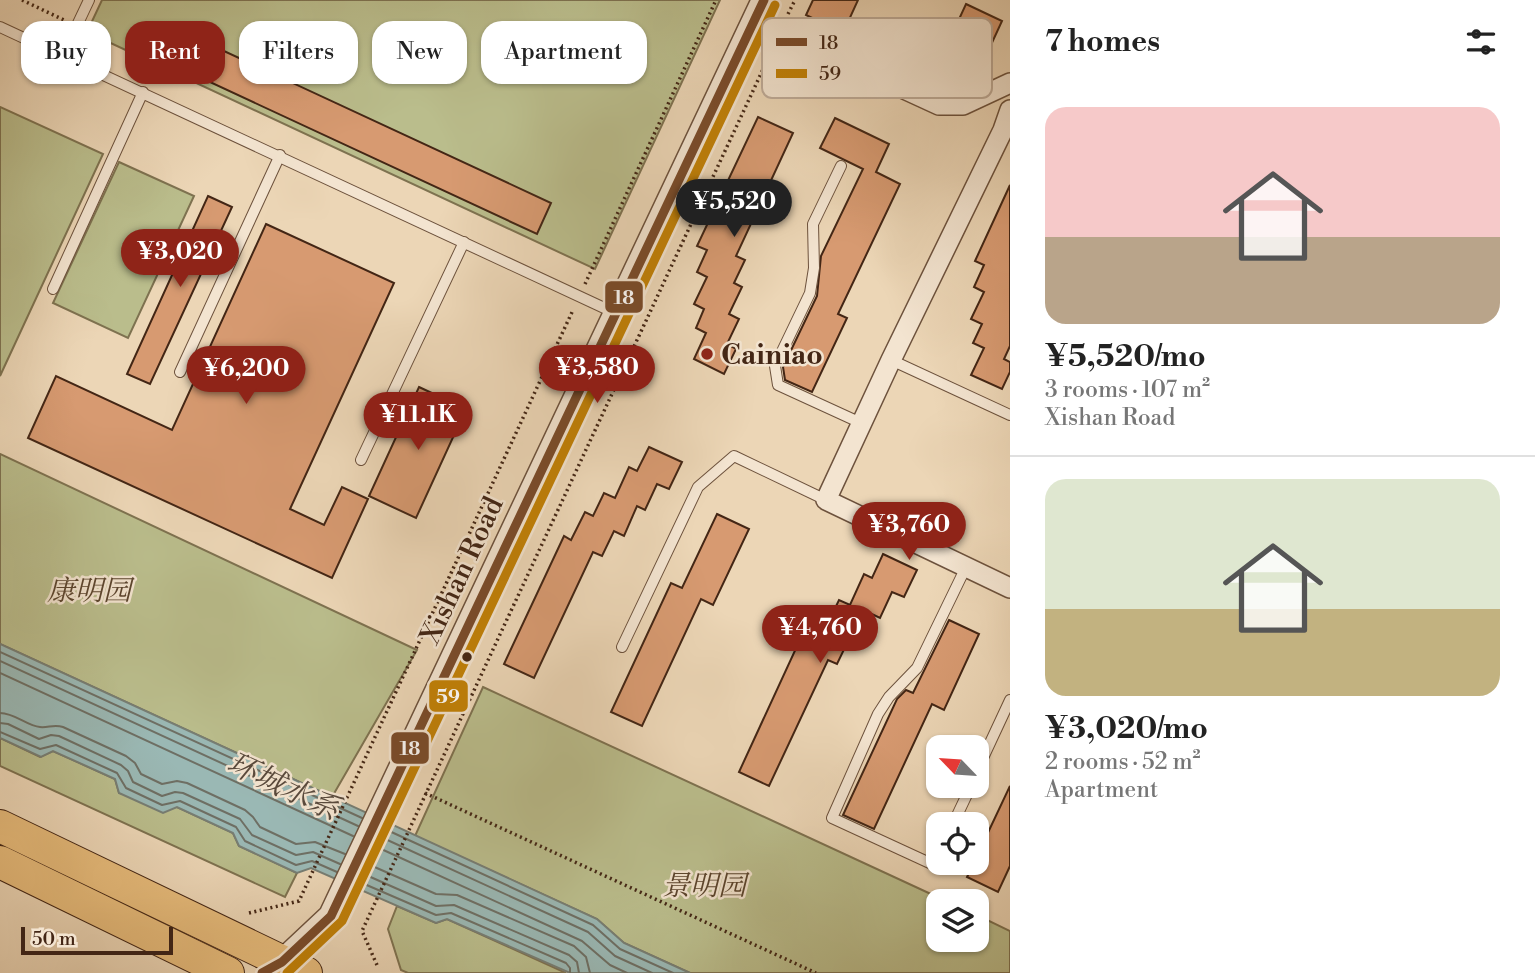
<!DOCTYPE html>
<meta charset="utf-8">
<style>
:root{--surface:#fff;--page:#f6f6f6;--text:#222;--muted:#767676;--line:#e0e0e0;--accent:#8f2418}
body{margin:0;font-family:"Libre Bodoni","Noto Serif SC",serif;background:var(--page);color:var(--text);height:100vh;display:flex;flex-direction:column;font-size:26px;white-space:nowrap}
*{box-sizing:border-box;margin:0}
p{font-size:23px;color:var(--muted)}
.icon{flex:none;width:38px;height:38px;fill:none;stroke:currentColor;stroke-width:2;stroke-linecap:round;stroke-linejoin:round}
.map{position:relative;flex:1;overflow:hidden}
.sheet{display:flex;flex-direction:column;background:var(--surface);width:525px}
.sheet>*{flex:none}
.hud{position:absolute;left:21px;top:21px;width:665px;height:63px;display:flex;gap:14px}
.needle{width:46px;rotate:295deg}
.tools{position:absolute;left:926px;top:735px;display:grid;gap:14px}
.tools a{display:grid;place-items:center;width:63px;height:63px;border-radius:14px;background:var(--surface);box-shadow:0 2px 5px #0004;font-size:35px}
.scale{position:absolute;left:21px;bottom:18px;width:152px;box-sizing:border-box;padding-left:7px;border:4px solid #432615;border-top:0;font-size:19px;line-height:24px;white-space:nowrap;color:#432615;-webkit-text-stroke:5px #f3e4d0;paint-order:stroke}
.price{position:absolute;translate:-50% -60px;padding:0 16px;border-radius:24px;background:var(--accent);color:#fff;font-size:23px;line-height:46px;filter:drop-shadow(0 2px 4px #0008)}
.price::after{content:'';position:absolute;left:50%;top:42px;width:21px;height:16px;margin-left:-10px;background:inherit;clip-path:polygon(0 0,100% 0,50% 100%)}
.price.active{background:#222;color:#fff}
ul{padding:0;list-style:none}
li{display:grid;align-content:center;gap:14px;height:371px;padding:0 35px}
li+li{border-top:2px solid var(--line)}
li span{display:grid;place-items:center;height:217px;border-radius:21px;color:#555}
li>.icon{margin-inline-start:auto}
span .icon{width:126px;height:126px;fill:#fffc;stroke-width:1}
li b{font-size:30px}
h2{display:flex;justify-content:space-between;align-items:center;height:84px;padding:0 35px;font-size:30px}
.tag{padding:0 24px;border-radius:21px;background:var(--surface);box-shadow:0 2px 5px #0004;font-size:24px;line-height:63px}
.tag.active{background:var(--accent);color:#fff}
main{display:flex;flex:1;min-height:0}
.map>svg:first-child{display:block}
</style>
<main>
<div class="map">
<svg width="1010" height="973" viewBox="0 0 1010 973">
<rect width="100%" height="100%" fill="#ecd6b6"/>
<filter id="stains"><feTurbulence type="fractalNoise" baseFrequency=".00286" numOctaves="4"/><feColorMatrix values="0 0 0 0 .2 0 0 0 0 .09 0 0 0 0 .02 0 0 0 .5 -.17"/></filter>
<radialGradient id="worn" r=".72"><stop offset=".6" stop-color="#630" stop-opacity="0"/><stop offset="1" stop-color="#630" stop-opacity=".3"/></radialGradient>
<g fill="#babd8c" stroke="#7e7250" stroke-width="2">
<polygon points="102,0 720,0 595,269 87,32"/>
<polygon points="0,107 103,154 0,376"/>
<polygon points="119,162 194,196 128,338 53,303"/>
<polygon points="0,454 417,650 332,797 0,644"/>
<polygon points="483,687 946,901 938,901 938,940 976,940 977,915 1010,931 1010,973 690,973 624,943 597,919 415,836"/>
<polygon points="0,738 40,757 53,751 115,779 119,793 177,807 233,833 239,846 297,873 285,897 0,766"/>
<polygon points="397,906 436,923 447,919 566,973 408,973 401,970 388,929"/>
</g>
<polygon fill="#9ab8b4" stroke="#777e74" stroke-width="2" points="0,644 597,919 624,943 690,973 570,973 447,919 436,923 311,868 297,873 239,846 233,833 177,807 163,813 119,793 115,779 53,751 41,757 0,738"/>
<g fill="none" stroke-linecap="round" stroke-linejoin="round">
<g stroke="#6e6f64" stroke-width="2">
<polyline points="0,652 362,818"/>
<polyline points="0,661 358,826"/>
<polyline points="0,673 353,836"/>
<path d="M0,713C15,713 27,726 40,727C48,728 54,724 63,727L126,756L135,763L141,774L162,784L177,781L187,783L245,810L253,817L260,827L296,844L315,842L345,854"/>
<polyline points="0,723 8,724 39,739 51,735 59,736 121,765 128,771 133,782 162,796 175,792 183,793 240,819 252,835 296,855 313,852 340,864"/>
<polyline points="0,732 40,749 56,745 117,773 126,788 162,805 180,801 236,827 245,841 296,865 312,861 337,872"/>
<polyline points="387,830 593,925 620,949 673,973"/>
<polyline points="383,838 588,932 615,956 652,973"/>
<polyline points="379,848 582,941 610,965 627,973"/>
<polyline points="370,865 436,894 457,895 574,946 586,957 590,973"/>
<polyline points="366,875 436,906 454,905 569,955 577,962 579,973"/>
<polyline points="362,883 436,915 451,913 566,963 570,968 570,973"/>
</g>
</g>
<g fill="#d79a71" stroke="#432615" stroke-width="2">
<polygon points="813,0 858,0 843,33 806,15"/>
<polygon points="966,4 1002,21 985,58 959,47 944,82 907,65 924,29 949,41"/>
<polygon points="183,32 551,203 537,234 169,63"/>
<polygon points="758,117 793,133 736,256 745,260 734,283 742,287 729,314 739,319 727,344 736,349 724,374 694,359 706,333 696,328 704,309 694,304 707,277 697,272 707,250 697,246"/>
<polygon points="835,118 889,144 876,172 900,184 838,314 847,318 812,392 785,380 783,367 817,296 821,256 863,169 820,148"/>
<polygon points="1010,185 1010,346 1004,359 1010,362 1010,372 1002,389 971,375 984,348 973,343 982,324 971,319 984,292 974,287 984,265 975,261"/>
<polygon points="208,196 232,207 150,384 127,374"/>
<polygon points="266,224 394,283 290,509 324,525 342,487 368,499 332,578 28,438 56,376 172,430"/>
<polygon points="419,387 466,409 416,518 369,496"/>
<polygon points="649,447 682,462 669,489 657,484 645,510 637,506 624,536 614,531 602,556 593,552 534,678 504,664 564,536 571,540 585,512 593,516 604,493 615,498 629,467 637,471"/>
<polygon points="717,514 749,529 713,605 701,599 642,726 611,712 671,583 682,588"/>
<polygon points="883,554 917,570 904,597 892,592 880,618 872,614 858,643 849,639 837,664 828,660 769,786 739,772 798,644 806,647 820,619 828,623 839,600 850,605 864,574 872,578"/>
<polygon points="949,620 979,634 944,710 932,704 874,829 843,815 897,699 906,690 913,693"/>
<polygon points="1010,786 1010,866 998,892 967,877 974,863 976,863 976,858"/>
</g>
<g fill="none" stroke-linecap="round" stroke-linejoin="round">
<defs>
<g id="service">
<polyline points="0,27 615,313"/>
<polyline points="63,55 89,0"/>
<polyline points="841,166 813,224 814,268 810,293 775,366 778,385 861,423"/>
<polyline points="53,289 143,92"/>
<polyline points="891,360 1010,415"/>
<polyline points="180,372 280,155"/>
<polyline points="361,460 464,242"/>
<polyline points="622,647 698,487 734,456 826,500"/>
<polyline points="976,773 1010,700"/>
<polyline points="953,824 971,786"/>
<polyline points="938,857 934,865 832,818 878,714 889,697 917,668 966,567"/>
</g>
<g id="minor">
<polyline points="754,20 939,105 963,105 1010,83"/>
<polyline points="1010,110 1003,130 891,360 826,500 1010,588"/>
</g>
<polyline id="tertiary" points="282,962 331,916 764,0"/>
<g id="primary">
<polyline points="0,826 306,973"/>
<polyline points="0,862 228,973"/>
</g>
</defs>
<use href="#service" stroke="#6d523d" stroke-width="12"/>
<use href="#minor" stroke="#6d523d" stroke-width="22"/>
<use href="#tertiary" stroke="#6d523d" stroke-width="27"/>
<use href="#primary" stroke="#432615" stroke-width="34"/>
<g stroke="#432615" stroke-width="3.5" stroke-dasharray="2 3.5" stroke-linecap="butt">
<polyline points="22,0 64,20"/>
<polyline points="788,14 795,0"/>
<polyline points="585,284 716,0"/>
<polyline points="425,793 816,973"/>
<polyline points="249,913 299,901 573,310"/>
<polyline points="377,965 362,931 772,50"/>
</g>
<use href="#service" stroke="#f3e4d0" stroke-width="10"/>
<use href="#minor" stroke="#f3e4d0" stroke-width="19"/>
<use href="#tertiary" stroke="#f3e4d0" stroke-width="24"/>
<use href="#primary" stroke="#e6bb7b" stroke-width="32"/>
<defs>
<polyline id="bus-1" points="262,973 282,962 331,916 764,0"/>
<polyline id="bus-2" points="287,973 342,921 775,5"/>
</defs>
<use href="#bus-1" stroke="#f3e4d0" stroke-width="14"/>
<use href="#bus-2" stroke="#f3e4d0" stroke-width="14"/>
<use href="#bus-1" stroke="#7a4b2a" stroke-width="9"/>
<use href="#bus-2" stroke="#c18006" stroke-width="9"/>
</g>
<circle fill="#8f2418" stroke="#f3e4d0" stroke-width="2.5" cx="707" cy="354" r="7"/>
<circle fill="#432615" stroke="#f3e4d0" stroke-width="2.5" cx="467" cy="657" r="6"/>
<g text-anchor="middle" stroke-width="5" stroke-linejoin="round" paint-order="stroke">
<g font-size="28" font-weight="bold" fill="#432615" stroke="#f3e4d0" text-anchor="start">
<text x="721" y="364">Cainiao</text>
</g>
<g font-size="28" fill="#432615" stroke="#f3e4d0">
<text transform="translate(461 570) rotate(-65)" y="10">Xishan Road</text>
</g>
<g font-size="28" font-style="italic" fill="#5b442d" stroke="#f3e4d0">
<text x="89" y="600">康明园</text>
<text x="704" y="895">景明园</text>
</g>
<g font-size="30" font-style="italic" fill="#594a3d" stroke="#f3e4d0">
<text transform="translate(283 786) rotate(25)" y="10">环城水系</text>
</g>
</g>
<rect x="762" y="18" width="230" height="80" rx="10" fill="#f3e4d0" stroke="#beab98" stroke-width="2"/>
<rect x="776" y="38" width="31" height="8" fill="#7a4b2a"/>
<rect x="776" y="69" width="31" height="9" fill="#c18006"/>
<g font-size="19" fill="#432615">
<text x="819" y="49">18</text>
<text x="819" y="80">59</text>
</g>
<g stroke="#f3e4d0" stroke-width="2.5">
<rect x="604" y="280" width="40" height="34" rx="7" fill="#7a4b2a"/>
<rect x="428" y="679" width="41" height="34" rx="7" fill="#c18006"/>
<rect x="390" y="731" width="40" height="34" rx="7" fill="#7a4b2a"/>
</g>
<g font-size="19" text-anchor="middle" font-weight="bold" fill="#fff">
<text x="624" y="304">18</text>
<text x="448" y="703">59</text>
<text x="410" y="755">18</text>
</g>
<rect width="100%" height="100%" filter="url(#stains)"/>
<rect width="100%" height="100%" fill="url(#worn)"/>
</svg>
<div class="tools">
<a><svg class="needle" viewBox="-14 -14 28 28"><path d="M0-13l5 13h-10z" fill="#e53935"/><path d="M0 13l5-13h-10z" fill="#767676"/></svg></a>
<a><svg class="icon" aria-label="locate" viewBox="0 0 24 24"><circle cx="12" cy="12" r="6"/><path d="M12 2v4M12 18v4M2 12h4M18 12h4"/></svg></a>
<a><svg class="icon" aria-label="layers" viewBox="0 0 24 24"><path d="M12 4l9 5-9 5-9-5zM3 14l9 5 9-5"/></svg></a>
</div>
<div class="scale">50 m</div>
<b class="price active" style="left:734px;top:239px">¥5,520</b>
<b class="price" style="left:180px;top:289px">¥3,020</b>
<b class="price" style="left:597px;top:405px">¥3,580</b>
<b class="price" style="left:246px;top:406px">¥6,200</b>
<b class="price" style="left:418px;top:452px">¥11.1K</b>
<b class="price" style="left:909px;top:562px">¥3,760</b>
<b class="price" style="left:820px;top:665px">¥4,760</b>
<div class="hud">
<a class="tag">Buy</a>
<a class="tag active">Rent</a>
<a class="tag">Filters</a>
<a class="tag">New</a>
<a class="tag">Apartment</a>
</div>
</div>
<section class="sheet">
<h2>7 homes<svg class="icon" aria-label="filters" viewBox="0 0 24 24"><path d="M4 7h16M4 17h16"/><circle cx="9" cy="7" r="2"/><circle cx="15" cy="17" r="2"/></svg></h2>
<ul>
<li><span style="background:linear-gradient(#f6c9c9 60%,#b9a48a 0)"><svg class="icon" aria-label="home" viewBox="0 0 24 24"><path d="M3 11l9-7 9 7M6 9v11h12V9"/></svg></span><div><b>¥5,520/mo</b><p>3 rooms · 107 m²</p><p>Xishan Road</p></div></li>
<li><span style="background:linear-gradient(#dfe7d0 60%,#c2b280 0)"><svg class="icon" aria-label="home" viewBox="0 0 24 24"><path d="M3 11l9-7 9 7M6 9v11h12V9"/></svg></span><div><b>¥3,020/mo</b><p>2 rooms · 52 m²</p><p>Apartment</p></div></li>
</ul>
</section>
</main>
